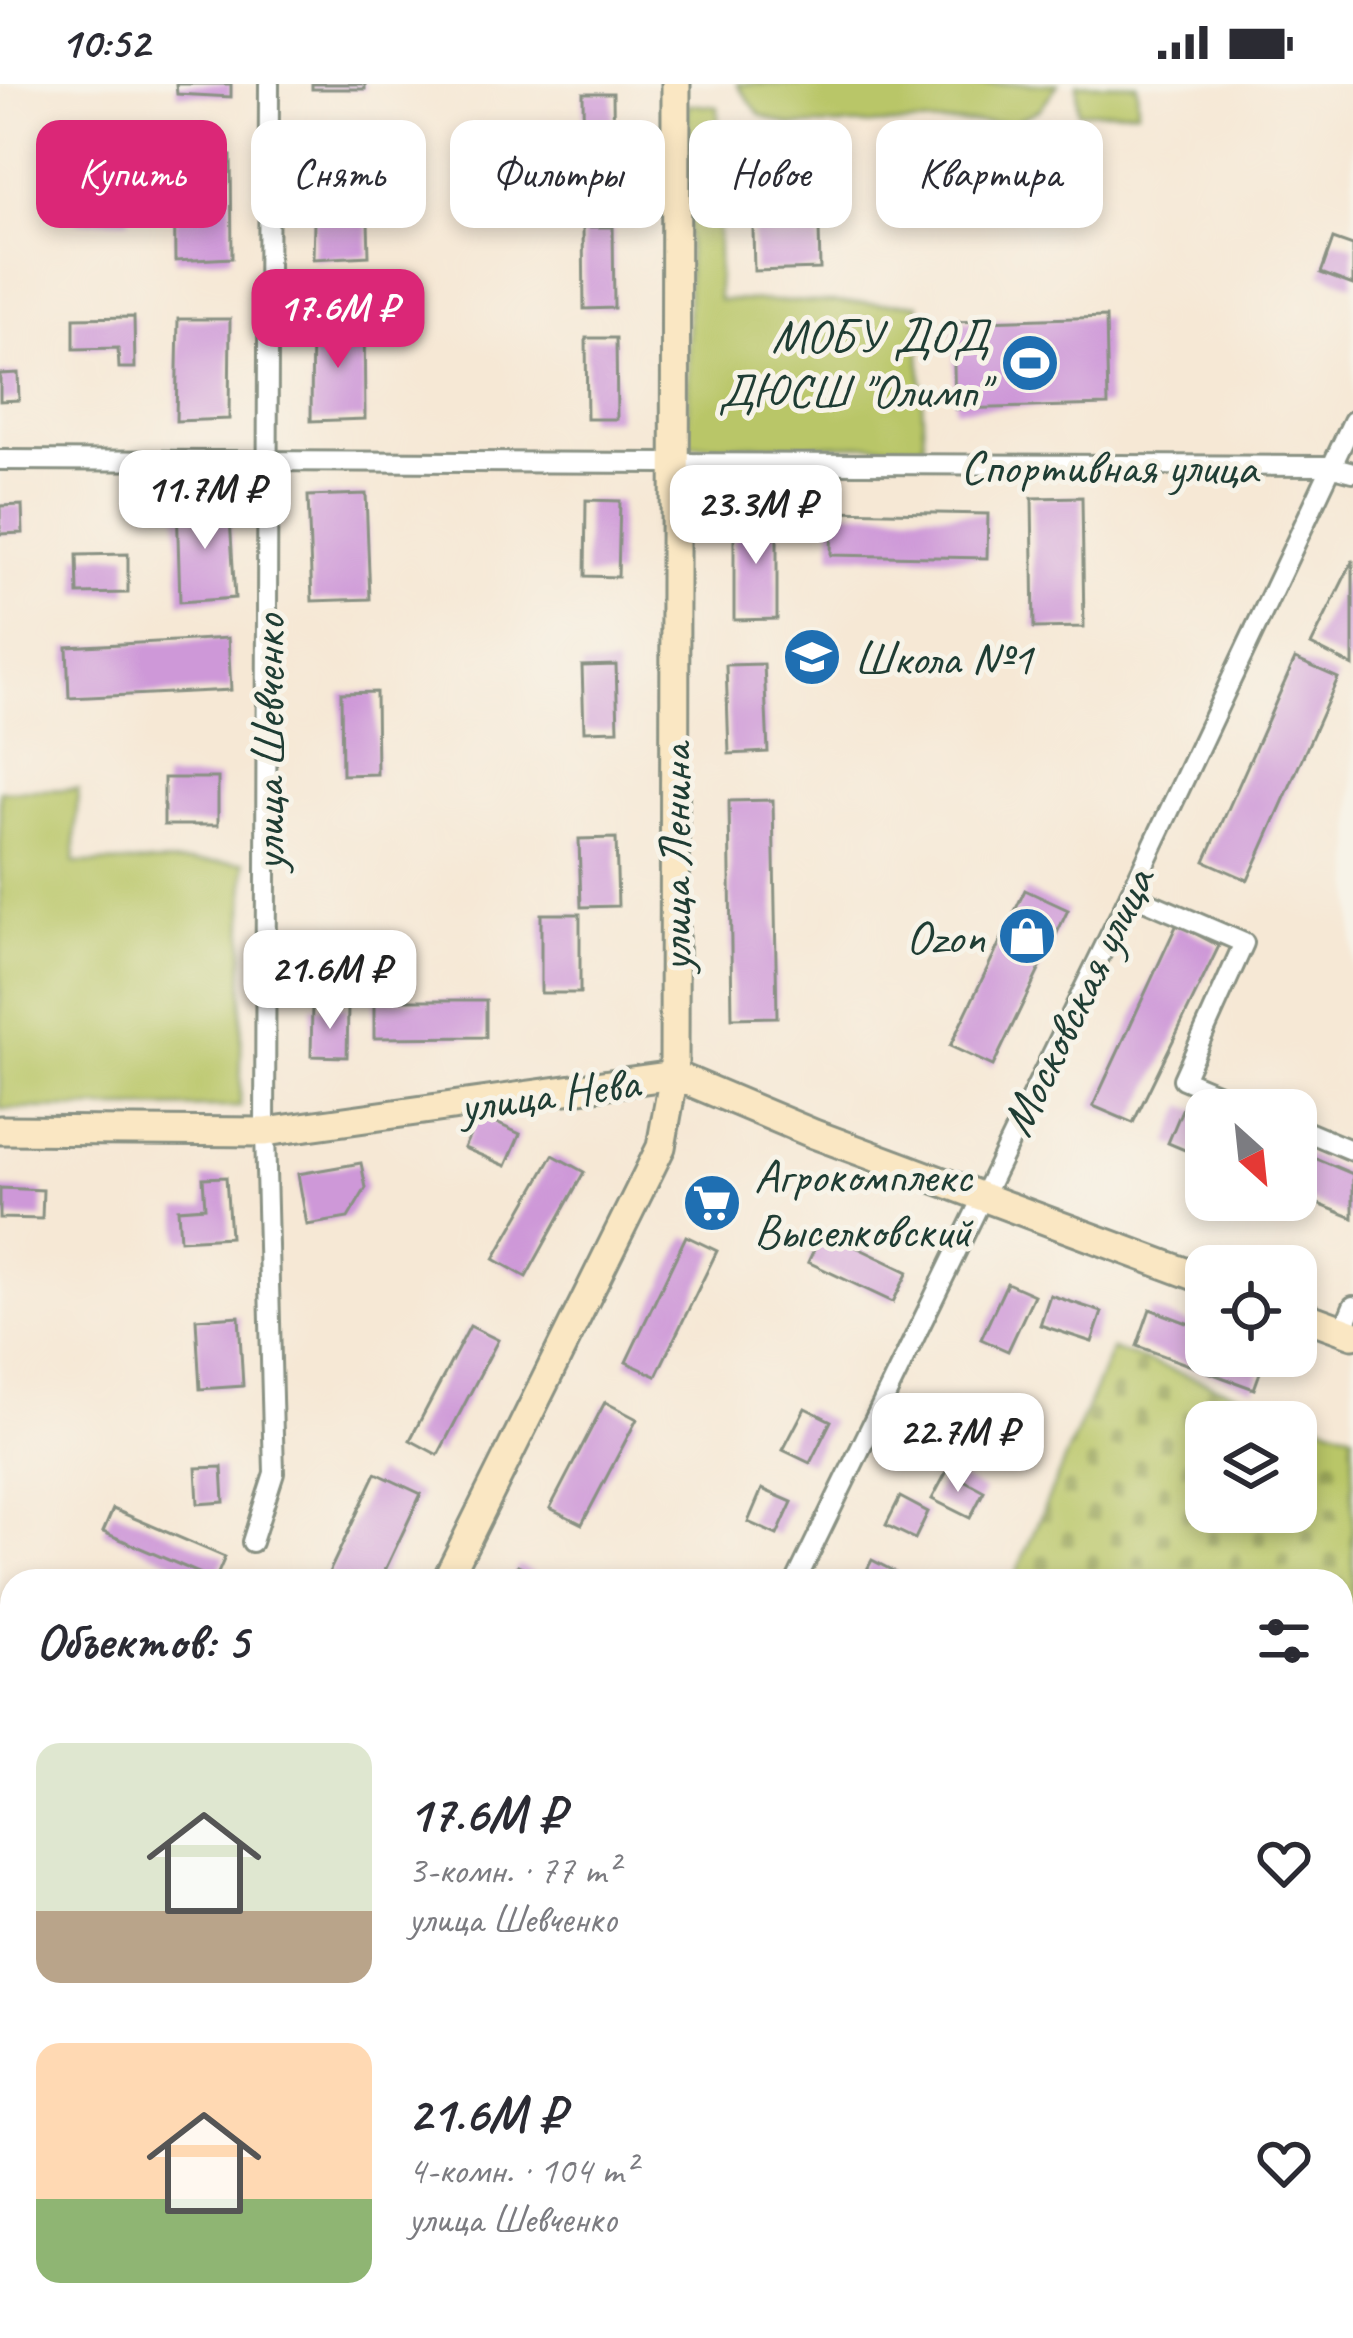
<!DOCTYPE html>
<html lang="ru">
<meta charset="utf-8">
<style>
:root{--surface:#fff;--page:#f2f2f3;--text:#2b2b33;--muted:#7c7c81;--accent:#db2777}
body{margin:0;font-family:Caveat,sans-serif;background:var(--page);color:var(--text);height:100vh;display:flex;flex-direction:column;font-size:45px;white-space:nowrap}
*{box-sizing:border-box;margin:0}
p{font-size:39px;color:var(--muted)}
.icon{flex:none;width:66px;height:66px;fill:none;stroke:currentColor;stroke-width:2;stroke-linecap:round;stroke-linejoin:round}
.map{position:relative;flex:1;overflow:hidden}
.sheet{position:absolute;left:0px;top:1485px;width:1353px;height:771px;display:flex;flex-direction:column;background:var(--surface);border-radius:36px 36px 0 0;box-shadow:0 6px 18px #0003}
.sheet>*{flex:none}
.banner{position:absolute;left:36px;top:36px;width:1281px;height:108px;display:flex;gap:24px}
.needle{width:78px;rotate:153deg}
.fabs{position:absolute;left:1185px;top:1005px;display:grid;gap:24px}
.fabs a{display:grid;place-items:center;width:132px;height:132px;border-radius:24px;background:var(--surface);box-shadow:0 6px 18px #0003;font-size:60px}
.price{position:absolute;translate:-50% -102px;padding:0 27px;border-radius:24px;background:#fff;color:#222;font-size:39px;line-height:78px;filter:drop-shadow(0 3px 6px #0008)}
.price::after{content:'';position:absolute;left:50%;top:72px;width:36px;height:27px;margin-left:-18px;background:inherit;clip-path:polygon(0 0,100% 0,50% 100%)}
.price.selected{background:var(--accent);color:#fff}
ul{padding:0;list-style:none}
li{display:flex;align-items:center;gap:36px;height:300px;padding:0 36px}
li span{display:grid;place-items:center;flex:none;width:336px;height:240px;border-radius:24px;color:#555}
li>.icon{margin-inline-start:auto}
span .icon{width:144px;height:144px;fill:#fffc;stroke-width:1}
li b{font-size:51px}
h2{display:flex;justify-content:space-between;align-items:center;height:144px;padding:0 36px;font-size:51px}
.tag{padding:0 42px;border-radius:24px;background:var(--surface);box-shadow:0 6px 18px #0003;font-size:42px;line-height:108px}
.tag.selected{background:var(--accent);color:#fff}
.status{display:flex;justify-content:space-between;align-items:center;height:84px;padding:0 60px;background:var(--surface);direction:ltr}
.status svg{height:33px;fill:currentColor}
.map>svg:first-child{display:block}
</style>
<div class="status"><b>10:52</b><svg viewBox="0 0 49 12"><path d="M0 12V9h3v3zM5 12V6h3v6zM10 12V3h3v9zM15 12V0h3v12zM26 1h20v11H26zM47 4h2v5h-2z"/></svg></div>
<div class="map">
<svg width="1353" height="2254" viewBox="0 0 1353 2254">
<defs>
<pattern id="cemetery-stones" width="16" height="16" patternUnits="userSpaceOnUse" patternTransform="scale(3)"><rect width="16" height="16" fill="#b9c668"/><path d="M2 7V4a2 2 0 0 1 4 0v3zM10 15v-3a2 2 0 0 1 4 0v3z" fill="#96a256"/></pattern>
</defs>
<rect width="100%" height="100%" fill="#f7f3e8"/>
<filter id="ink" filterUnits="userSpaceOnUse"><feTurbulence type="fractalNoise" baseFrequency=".00833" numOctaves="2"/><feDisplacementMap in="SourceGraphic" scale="24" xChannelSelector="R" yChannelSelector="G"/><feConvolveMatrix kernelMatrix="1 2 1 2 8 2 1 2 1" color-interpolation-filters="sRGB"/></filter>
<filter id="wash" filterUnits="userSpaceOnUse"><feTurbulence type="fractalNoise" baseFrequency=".004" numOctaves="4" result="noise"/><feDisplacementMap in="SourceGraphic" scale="48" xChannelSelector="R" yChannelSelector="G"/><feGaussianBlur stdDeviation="2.7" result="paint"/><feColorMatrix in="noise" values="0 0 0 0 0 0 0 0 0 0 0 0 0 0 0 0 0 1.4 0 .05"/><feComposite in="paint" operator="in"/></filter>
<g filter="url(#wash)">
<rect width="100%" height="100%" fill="#f6e8d5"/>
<g fill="#b9c668" stroke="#6c824e" stroke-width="3">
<polygon points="737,0 1058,0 1039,26 1013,38 792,42 760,31"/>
<polygon points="1077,0 1137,0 1138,26 1078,28"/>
<polygon points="688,20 718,23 718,216 918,220 924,361 688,361"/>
<polygon points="78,705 74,779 245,778 240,1023 0,1025 0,707"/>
</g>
<path fill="url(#cemetery-stones)" stroke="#6c824e" stroke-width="3" fill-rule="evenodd" d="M1112,1265L1353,1350V1717L1341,1737V1497H1013ZM1206,1338H1296V1428H1206Z"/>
<g id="blocks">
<g fill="#ce98d8">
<polygon points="176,0 231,0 231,13 177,10"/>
<rect x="312" y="0" width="53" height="5"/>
<polygon points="583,9 613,9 614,90 584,91"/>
<polygon points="1026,51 1027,82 923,83 923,52"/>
<polygon points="820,61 821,97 798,98 799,144 819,144 820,185 754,187 751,63"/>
<polygon points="316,68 366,69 369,172 313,175"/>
<polygon points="174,70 231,72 232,174 175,177"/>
<polygon points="130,114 130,136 77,138 77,115"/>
<polygon points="583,143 613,143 614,224 584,225"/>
<polygon points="1333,155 1353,162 1353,201 1321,189"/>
<polygon points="134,233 135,284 119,284 118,264 74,265 74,234"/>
<polygon points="1106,233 1108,321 955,325 953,238"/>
<polygon points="178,235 230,235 229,335 176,337"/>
<polygon points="364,236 365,335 311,337 312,237"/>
<polygon points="586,254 616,254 617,335 587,335"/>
<polygon points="18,289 19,316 0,317 0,290"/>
<polygon points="366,410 370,515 312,517 308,412"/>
<polygon points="1082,413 1084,543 1034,544 1032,414"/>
<polygon points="586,416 620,417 618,493 585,492"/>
<polygon points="177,419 229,419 235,514 180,518"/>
<polygon points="22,421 23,449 0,450 0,422"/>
<polygon points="832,427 988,430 987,474 831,471"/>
<polygon points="777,430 777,535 734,536 734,431"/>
<polygon points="128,470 128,509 78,510 77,471"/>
<polygon points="1353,476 1353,582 1311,561"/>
<polygon points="228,554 231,606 69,614 67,563"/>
<polygon points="1295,575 1338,594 1248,796 1205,777"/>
<polygon points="764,580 768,668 729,670 726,581"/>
<polygon points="616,581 618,646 584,647 582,582"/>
<polygon points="376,608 377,690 342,691 341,609"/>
<rect x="164" y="694" width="54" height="47"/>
<polygon points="773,716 777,933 732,934 729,717"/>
<polygon points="616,754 618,822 581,823 579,755"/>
<polygon points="1025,806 1068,826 993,982 950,962"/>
<rect x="541" y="830" width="39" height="79"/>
<polygon points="1177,840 1219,862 1133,1039 1093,1022"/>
<polygon points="374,916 486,916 486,953 374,954"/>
<polygon points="312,922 348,923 347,973 311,972"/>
<polygon points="1184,1021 1206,1030 1206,1075 1168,1059"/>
<polygon points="479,1031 520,1050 506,1082 464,1064"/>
<polygon points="1296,1066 1353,1090 1353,1134 1296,1111"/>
<polygon points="553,1071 584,1088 526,1193 494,1175"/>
<polygon points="361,1079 366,1104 348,1134 307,1141 298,1090"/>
<polygon points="226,1093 230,1153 180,1156 178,1125 205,1123 203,1094"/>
<polygon points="0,1104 43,1106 42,1135 0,1134"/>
<polygon points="823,1147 908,1188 893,1218 808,1178"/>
<polygon points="686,1152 717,1167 656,1292 626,1278"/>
<polygon points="1007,1199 1034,1211 1008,1267 981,1255"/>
<polygon points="1050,1211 1102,1228 1092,1258 1040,1241"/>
<polygon points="1150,1225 1206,1246 1206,1272 1266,1272 1254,1305 1137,1262"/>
<polygon points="239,1232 243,1302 200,1305 196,1235"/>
<polygon points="470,1242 498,1256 438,1371 410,1356"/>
<polygon points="605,1318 637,1335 582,1440 550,1424"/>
<polygon points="805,1324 831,1337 810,1379 783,1366"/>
<polygon points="947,1332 976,1345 963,1372 935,1359"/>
<polygon points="222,1383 224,1418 198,1420 196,1384"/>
<polygon points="947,1387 984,1407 970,1434 932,1415"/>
<polygon points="376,1389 421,1410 380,1497 325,1497"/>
<polygon points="762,1405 792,1418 777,1451 748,1438"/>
<polygon points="900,1413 928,1428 915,1455 886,1441"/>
<polygon points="113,1425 225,1473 215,1496 103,1448"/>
<polygon points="872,1476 899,1490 896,1497 861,1497"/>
<polygon points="518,1481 551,1497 510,1497"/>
<polygon points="12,1873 12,1950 0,1943 6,1930 0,1927 0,1896"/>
<polygon points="0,1956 12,1963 4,1992 0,1990"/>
<polygon points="1341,2063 1353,2068 1350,2119 1341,2115"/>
<polygon points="356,2244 390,2244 385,2254 352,2254"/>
<polygon points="501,2244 532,2244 528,2254 496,2254"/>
<polygon points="962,2244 1000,2244 994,2254 980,2254"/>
</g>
</g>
</g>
<g filter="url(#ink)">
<use href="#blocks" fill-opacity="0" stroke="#8a9284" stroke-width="3"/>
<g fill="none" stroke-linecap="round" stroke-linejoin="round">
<defs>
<g id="street">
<polyline points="0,376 1330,382 1353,388"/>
<polyline points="1130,810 1244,859 1183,995 1256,1026"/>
<polyline points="1296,1043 1353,1067"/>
<polyline points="1343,1246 1353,1222"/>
<polyline points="252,1458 274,1389 265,1048 269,0"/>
<polyline points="796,1497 1130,810 1353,337"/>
<polyline points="1341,2050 1353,2055"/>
<polyline points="428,2254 433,2244"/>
<polyline points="683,2254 688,2244"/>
</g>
<g id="secondary">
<polyline points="0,1046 265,1048 674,991 814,1050 1206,1196"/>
<polyline points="1296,1229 1353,1250"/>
<polyline points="446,1497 661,1063 674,991 676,0"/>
<polyline points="0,2191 12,2197"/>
<polyline points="92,2244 109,2254"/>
<polyline points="57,2254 62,2244"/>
</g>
</defs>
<use href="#street" stroke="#8a9284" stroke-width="24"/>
<use href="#secondary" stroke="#8a9284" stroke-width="33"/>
<use href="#street" stroke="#fff" stroke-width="18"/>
<use href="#secondary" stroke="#fae7c3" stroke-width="27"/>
</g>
</g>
<defs>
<symbol id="stadium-disc" viewBox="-11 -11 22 22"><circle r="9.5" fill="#1f6fb2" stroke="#f7f3e8"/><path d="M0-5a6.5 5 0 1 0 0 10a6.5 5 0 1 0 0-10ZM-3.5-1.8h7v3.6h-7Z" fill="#fff"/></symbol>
<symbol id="school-disc" viewBox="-11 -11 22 22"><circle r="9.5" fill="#1f6fb2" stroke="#f7f3e8"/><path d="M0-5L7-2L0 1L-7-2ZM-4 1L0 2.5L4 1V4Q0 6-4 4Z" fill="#fff"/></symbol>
<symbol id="shop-disc" viewBox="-11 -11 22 22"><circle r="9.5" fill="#1f6fb2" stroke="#f7f3e8"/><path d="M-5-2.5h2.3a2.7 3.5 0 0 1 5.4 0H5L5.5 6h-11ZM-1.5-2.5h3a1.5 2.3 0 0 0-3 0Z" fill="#fff"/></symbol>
<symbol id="supermarket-disc" viewBox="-11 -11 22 22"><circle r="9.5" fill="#1f6fb2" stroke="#f7f3e8"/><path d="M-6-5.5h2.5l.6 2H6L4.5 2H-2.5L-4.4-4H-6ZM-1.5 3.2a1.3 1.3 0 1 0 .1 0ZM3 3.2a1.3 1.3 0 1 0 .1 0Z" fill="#fff"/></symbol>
</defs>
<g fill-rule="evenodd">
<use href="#stadium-disc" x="997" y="246" width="66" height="66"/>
<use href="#school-disc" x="779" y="540" width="66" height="66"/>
<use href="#shop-disc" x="994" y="819" width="66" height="66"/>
<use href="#supermarket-disc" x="679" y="1086" width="66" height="66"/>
</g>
<g text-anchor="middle" stroke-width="10" stroke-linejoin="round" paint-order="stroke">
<g font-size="48" fill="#1f3d34" stroke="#f7f3e8" text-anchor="end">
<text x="988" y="268">МОБУ ДОД<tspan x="988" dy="55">ДЮСШ "Олимп"</tspan></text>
<text x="854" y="590" text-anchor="start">Школа №1</text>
<text x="985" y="869">Ozon</text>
<text x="754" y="1108" text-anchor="start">Агрокомплекс<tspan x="754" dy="55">Выселковский</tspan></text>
</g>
<g font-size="48" fill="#1f3d34" stroke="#f7f3e8">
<text x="1109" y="399">Спортивная улица</text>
<text transform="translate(267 659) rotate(-90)" y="17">улица Шевченко</text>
<text transform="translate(674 774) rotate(-90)" y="17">улица Ленина</text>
<text transform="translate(1076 917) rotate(-64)" y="17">Московская улица</text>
<text transform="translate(549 1009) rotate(-8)" y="17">улица Нева</text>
</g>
</g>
</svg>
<div class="fabs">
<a><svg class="needle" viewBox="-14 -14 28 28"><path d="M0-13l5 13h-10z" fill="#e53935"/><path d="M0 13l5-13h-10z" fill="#7c7c81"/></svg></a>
<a><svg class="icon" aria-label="locate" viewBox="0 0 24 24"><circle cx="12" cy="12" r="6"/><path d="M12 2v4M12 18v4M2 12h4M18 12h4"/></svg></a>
<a><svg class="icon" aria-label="layers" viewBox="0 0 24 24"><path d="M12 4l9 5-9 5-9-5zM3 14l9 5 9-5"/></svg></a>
</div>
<b class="price selected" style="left:338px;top:287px">17.6M ₽</b>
<b class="price" style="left:205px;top:468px">11.7M ₽</b>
<b class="price" style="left:756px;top:483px">23.3M ₽</b>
<b class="price" style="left:330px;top:948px">21.6M ₽</b>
<b class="price" style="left:958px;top:1411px">22.7M ₽</b>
<div class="banner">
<a class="tag selected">Купить</a>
<a class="tag">Снять</a>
<a class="tag">Фильтры</a>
<a class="tag">Новое</a>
<a class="tag">Квартира</a>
</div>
<section class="sheet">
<h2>Объектов: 5<svg class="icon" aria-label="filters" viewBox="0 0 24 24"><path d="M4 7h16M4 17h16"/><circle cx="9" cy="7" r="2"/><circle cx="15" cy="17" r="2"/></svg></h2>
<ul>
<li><span style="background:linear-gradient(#dfe7d0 70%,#b9a48a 0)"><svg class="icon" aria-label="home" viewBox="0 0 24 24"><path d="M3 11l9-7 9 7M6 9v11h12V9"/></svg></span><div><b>17.6M ₽</b><p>3-комн. · 77 m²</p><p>улица Шевченко</p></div><svg class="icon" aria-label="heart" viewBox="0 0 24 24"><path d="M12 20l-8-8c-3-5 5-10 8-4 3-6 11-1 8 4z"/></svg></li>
<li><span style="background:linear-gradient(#ffd9b3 65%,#8fb573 0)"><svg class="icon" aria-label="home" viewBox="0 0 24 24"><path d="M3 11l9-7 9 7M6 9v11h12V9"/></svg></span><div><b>21.6M ₽</b><p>4-комн. · 104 m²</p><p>улица Шевченко</p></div><svg class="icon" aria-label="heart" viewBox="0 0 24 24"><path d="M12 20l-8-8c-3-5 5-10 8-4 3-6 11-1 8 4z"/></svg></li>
</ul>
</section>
</div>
